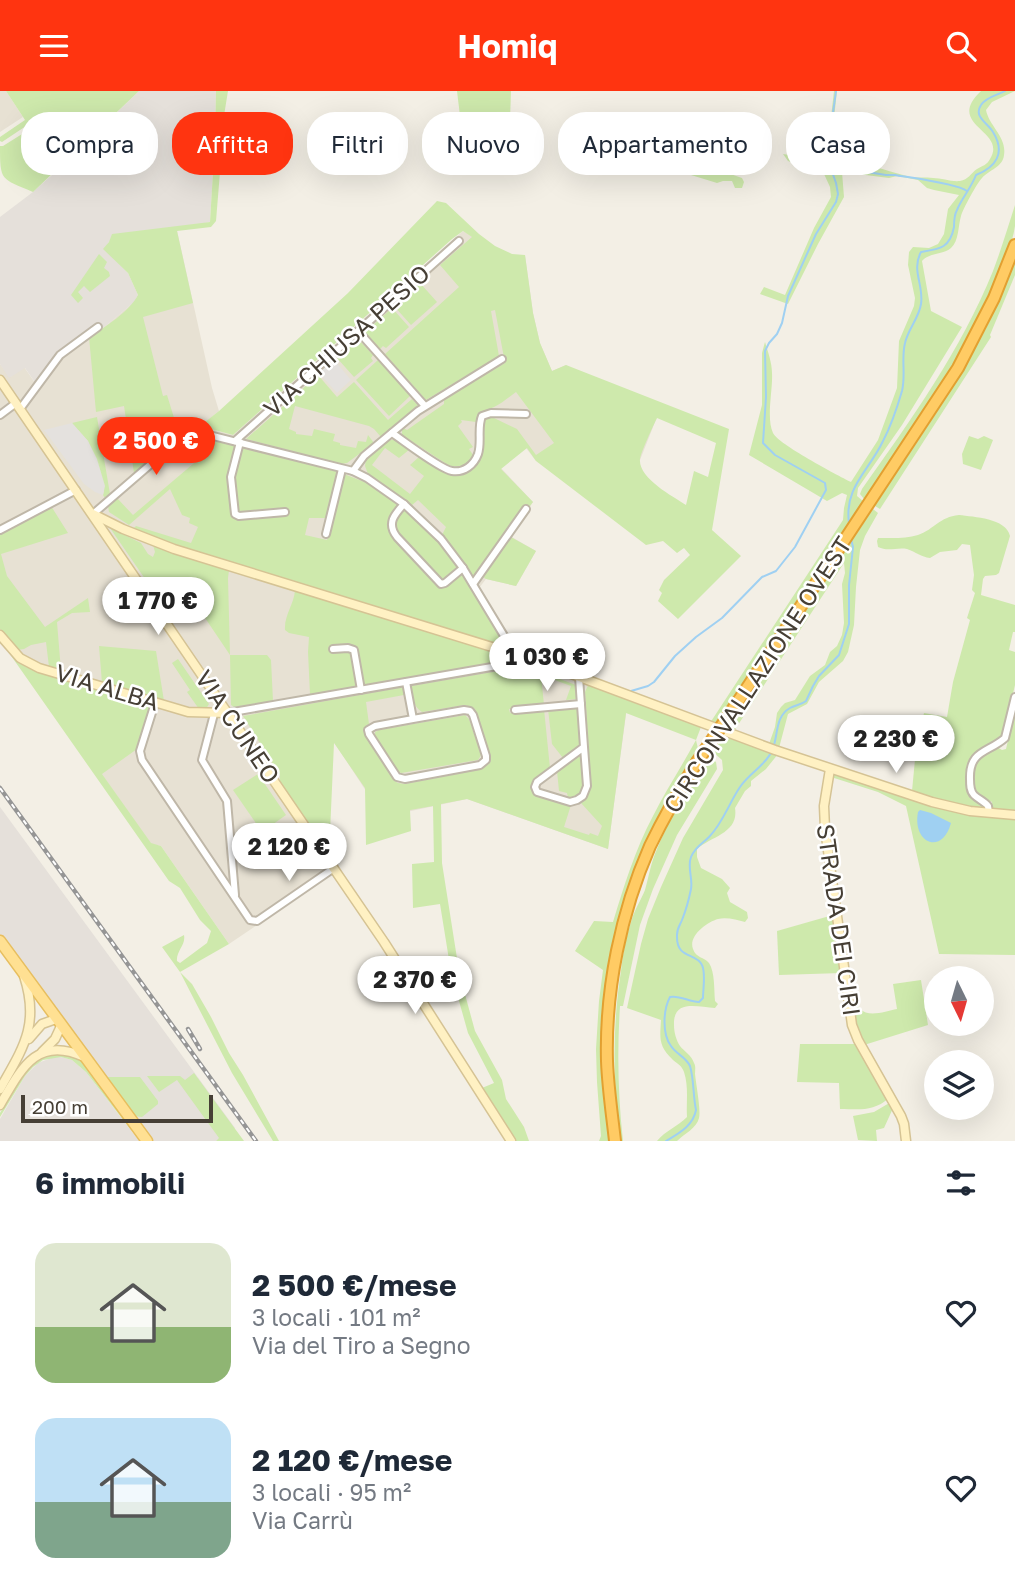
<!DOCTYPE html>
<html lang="it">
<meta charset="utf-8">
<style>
:root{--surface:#fff;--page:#f6f6f7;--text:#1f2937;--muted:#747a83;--accent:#ff3410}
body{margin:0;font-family:"Golos Text",sans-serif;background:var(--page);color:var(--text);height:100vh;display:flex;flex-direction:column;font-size:26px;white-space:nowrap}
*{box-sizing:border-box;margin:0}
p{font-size:23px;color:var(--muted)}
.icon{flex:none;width:38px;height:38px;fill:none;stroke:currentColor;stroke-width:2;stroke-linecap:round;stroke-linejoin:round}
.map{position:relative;height:1050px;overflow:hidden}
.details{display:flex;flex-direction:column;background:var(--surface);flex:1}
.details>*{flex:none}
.guide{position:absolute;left:21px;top:21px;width:973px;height:63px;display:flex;gap:14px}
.needle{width:46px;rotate:175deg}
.fabs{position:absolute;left:924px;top:875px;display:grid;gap:14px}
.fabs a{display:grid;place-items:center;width:70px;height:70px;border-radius:50%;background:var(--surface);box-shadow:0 7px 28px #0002;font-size:35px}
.scale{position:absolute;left:21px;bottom:18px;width:192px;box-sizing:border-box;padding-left:7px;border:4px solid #463f35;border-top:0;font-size:19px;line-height:24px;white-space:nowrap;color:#463f35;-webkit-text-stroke:5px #fff;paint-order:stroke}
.price{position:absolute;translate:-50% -60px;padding:0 16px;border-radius:24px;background:#fff;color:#222;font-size:23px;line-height:46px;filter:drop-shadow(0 2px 4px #0008)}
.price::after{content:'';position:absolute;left:50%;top:42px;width:21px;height:16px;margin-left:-10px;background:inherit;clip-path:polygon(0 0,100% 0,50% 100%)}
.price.active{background:var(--accent);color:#fff}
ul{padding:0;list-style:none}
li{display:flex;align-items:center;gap:21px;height:175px;padding:0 35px}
li span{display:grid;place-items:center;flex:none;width:196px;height:140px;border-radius:21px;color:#555}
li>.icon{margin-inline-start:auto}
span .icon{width:84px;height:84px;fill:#fffc;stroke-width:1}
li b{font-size:30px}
h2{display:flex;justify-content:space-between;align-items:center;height:84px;padding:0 35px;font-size:30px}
.chip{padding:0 24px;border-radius:28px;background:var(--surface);box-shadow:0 7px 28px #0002;font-size:24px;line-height:63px}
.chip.active{background:var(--accent);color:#fff}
header{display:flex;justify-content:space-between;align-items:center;height:91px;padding:0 35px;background:var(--accent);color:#fff;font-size:32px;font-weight:700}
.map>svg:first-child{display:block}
</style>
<header><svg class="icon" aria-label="menu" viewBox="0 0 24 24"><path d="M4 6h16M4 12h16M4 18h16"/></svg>Homiq<svg class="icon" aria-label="search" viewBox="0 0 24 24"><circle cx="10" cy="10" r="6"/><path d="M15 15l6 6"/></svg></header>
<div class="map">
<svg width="1015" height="1050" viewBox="0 0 1015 1050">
<rect width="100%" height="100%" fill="#f3efe5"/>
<g fill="#e7e1d3">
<polygon points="0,0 6,0 23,26 0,41"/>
<polygon points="176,135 212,297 219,320 201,335 233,344 463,140 472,145 479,176 525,164 533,222 540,252 552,280 566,274 657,326 640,369 536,370 526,357 501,377 533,411 510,445 536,460 516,495 486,488 479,497 513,550 524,562 629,601 608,758 467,708 383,726 334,651 280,684 280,691 339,779 229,853 161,755 151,753 26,576 15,567 0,551 0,273 10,286 24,276 38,296 63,264 102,238 134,211"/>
</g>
<g fill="#e5e0da">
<polygon points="139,0 216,0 215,47 210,131 109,151 104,158 128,182 138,204 134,211 102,238 63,264 39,297 25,277 9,287 0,273 0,126 33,101 62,75"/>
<polygon points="0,716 235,1037 216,1050 152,1050 0,844"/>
<polygon points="54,966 61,966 72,969 86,981 139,1050 0,1050 0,1028 25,985 38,972"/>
</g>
<g fill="#cee9ac" fill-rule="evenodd">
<path d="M6,0H139L33,101C1,87 0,91 0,55H3L38,33L35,29L2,51L0,50V46L25,29Z"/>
<path d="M216,0H228L222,37L226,58L220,81L216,130L211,136L177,140L193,212L143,226L163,305L167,304L179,343L134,382L124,315L96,321L89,246C104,237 130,220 138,204L128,182L103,158L109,151L112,143L210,131L215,47Z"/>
<polygon points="457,0 511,0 510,30 460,25"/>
<path d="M834,0H837L833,36L821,63L837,68L843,74C866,70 889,81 911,86C919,87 926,86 933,87C942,87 951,91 960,90C968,89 971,82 977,78C982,75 987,74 990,68C1008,39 944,35 981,0H1015L992,11L986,19C989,35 1007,46 1004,64C1003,76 989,79 982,87C977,92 963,118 961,125C958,135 959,150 951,157C943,164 930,161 922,170L931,220L962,236L902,334L858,397L857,405L863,410L715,634L710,632L843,429L844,417L847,404L842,402L827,410L749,364L762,314V262L765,251C768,261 772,272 772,282C773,299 766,327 773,342C778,353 837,384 851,391L878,349L897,297L899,250L914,215L915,207L908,174L909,161L913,156L929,157L938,153L944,143L948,118L959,104L934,99L927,97L918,89L897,85L889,87L842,81L844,106L818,153L788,213L760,203L764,196L785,204L814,137L831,106L830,96L824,83L788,70L783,63C794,65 793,64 803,63C809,62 812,64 818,62L830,35Z"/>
<polygon points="684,67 742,87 744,91 742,97 735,97 732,90 723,90 717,92 691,84 678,77 679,68"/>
<path d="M437,110L446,112L479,143L495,155L512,163L525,164L533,222L540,252L552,280L566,274L729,338L712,439L741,465L678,528L658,510L662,502L659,499L664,489L690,464L684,457L677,462L663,450L646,454L536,370L527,357L501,378L533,411L473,488L457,462L442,444L446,436L418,409L412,414L368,383L365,375L366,368C373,362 385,347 395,349C400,350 406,355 410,358L399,367L385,357L372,374L410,403L424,385L410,374L420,365C435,375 453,393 471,379C477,374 481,367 483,360C484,350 483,340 484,331L486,328L492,326L517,338L536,364L554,352L516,301C509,306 502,312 494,316C484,321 480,318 476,331L461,329L462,331L458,335L473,356L469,358L473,364C468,374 459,378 448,374L402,344V338L403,337L407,339L444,313V308L505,272L495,219L491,220L499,265L426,309L385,263L459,196L440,174L472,146L463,140L452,148L233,344L200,335L219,320L348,202ZM657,327L716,352L708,386L694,380L686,414C672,405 638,387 640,368C641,361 653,335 657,327Z"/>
<path d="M1015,114C1015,121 1015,128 1015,135C1013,151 1005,167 999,181C968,264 914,335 864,408L860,403L862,398C911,329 961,259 993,180C1001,159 1008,136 1015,114Z"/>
<polygon points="99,163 107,171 104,177 109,181 110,185 90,201 84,195 78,201 83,207 78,212 71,204"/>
<path d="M1015,171V184L990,244L991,246L880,418L875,415C926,336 983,260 1015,171Z"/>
<polygon points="420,192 437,211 411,234 394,215"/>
<polygon points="392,217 409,236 386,257 383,255 380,258 365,241"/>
<polygon points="358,248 373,264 371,267 373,270 354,286 337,267"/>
<polygon points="378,269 410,305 389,325 356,289"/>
<polygon points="318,284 337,306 354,291 388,329 412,308 418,314 381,346 374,338 369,335 295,315 289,338 296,341 296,343 312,345 314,338 335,343 333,350 340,352 340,354 356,357 358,350 366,351 368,344 374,352 347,372 341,373 246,348"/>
<polygon points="97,326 110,403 105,407 103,404 104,400 88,350 72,332"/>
<polygon points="192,345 236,355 228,384 233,425 239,428 234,388 242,357 339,381 327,427 309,427 305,444 327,449 344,383 367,392 400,414 390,436 440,495 461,480 503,550 503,553 501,554 179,455 134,437 136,435 191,452 198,436 189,432 190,427 182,424 170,398 129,434 109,421 108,415 117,407 133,424 200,367 185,349"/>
<polygon points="969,345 978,348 984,345 993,349 981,379 963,373 962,363"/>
<polygon points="51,415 68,442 1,463 7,485 45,536 88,507 90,521 72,522 57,531 61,580 49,576 46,551 31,554 24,558 17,559 0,538 0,441"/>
<polygon points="403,416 436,448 460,477 442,490 395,441 395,427"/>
<polygon points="873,418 878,422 865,445 860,459 856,496 854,534 848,561 843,570 819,591 807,613 788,623 779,657 769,653 775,636 777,622 781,616 785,612 795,609 810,585 825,574 830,561 837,555 842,544 844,532 842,493 845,482 844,472 734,640 727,638"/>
<path d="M959,424C974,426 1006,427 1010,445L999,482L996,484L985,485L983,488L981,504L1015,514V541H1013L1009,559L1015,561V594L1004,641C999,650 990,653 981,658C953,675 972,696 985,715C969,722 930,705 912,700L916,658L924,622L947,626L953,591L970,529L967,527L975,502L972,499L974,484L970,454L962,453L957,459L940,461L930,467C921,466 916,461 907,458C897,456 888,461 878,456L877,450L878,447C891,447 906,448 918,444C935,438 939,426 959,424Z"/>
<polygon points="110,437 141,452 148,463 153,466 155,461 153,454 229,479 228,487 230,564 267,564 271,569 273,610 234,616 231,614 230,564 199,518 189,517 179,500 161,511"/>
<polygon points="509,445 536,460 516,495 486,488 482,485"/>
<path d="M295,499L512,566V567L510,569L362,594L357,561L356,558L349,559L352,560L358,595L310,603L308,561L309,546L289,542L285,539C284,524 294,514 295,499Z"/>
<path d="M0,549L15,567L26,576L150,616L137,658L102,683L151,752L161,755L229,853L180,881L192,893L211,926L229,962L243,984L279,1050H273L232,982L180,881L162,856L184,844C186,854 176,860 177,870L180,872L207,852L211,840L200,829L180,797L169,790Z"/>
<polygon points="99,555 156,560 164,610 102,592"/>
<polygon points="178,568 209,613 206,618 199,618 187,601 190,599 172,572"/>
<path d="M525,575L576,594L577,608L566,609L571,595L541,584L544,614L509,618L510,622L544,618L550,677L534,690L532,696L536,704L571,714L564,736L589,744L590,742L598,745L602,735L581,712C587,707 590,702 591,694L585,601L589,592L701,636L696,649L698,658L672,700L651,741L628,798L616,841L603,985L609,1050H599L601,1045L597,991L596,958L599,910L603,879L575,860L594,830L613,831C624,795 635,759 653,725C666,699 682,675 696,649L626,622L608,758L467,708L441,713L442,772L459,880L451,881L440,813L413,817L412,773L434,771L433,715L410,719L411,740L366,754L365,697L334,652L329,764L280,691V684L243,625L403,596L404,604L366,611L369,633L365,636L364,642L395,690L398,692L405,693L482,678L490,672L491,666L475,618L465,614L422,621C412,615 413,604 411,595Z"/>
<polygon points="578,615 580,654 563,667 552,653 548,618"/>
<polygon points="465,624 469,628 481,663 480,666 478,669 401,682 398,680 375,644 375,641 379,639"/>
<polygon points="1014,624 1015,625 1015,720 992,718 992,711 979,704 973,697 973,675 978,667 997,656 1002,659 1006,658"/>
<path d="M724,644L778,663L766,678L751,690V695L745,700L735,717C739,742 712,745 697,758V766L701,777L722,788L730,797L727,802L730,811L747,821L748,827L745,831C737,829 727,826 718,828C707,831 688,845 693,858C696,867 704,866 709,872C715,881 714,899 715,910L718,913L715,917C697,916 673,908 674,934C674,941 676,949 680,955C684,960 692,965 694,972C696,975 695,979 695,983C696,993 701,1019 699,1027C697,1037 684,1043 677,1050H657C665,1040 678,1035 687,1026C686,1012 689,996 684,981C682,975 678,973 673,969C658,955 660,947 661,929L627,917L641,853L648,828L661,796L683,747L723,679L722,669L713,661Z"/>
<path d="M576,665H582L583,699C579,706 575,707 568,707L567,702L559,700L557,680Z"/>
<path d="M709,666L716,671L717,678L677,744L653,798L640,834L623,915H620C617,961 618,1005 623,1050H620C613,993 612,937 621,880C623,863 626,845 632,828C635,818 641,809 645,799C649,785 651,771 657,758C670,725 690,695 709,666Z"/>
<polygon points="258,683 286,724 262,741 233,699"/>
<polygon points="834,683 950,720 977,725 1015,727 1015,864 939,863 906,715 878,701 831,686"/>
<polygon points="833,824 842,882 779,884 777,840"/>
<polygon points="452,885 460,885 475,940 502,989 506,1008 524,1036 529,1050 516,1050 482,997 494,992 468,942"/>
<path d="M921,889L928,934L864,954L855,936L851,901C853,906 856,914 860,918C869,927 886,920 897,918L893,893Z"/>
<path d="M800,953H857L889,1007C873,1021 860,1018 840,1018L839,992L797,991Z"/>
<path d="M59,963L78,967L84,972L133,1037L131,1039L86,981L72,969L61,966L43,969L33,976L25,985L0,1026V1022C15,998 27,965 59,963Z"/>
<polygon points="194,982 244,1050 216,1050 219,1047 177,989 159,1001 147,985 180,985 185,989"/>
<polygon points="104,986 140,986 158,1010 158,1013 142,1026 134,1025"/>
<polygon points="891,1011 894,1015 884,1037 876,1039 877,1050 858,1049 853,1025 874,1021"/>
</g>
<g fill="#e4e1de">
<polygon points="334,269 351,289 337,302 319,282"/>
<polygon points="72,332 88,350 97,368 105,395 103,404 95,401 84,393 44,339"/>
</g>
<path fill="#9fd0f2" d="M920,719L931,722L951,732C942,765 912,752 918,721Z"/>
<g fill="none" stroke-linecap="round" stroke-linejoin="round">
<g stroke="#9fd0f2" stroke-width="2">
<path d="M836,0L831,36L819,65L824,73L830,75L886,84H895C911,87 955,92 967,100"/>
<path d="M849,432C844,396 869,380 883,350C891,335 897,317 902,300C906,284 901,268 905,252C908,238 919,227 921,213C924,194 911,179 921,161C940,158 950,157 954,136C954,130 954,124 957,119C962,107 971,97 976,84C996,76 1006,62 993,41C988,32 973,26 981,14C986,6 998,4 1005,0"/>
<polyline points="631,600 648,595 654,591 675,565 696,546 722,527 762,486 776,480 795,456 826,399 825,392 775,364 763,352 766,306 765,260 769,252 777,243 782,232 788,205 816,143 836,111 838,103 836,92 830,75"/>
<path d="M774,654C778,641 776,625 790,617C795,614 801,614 806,610L813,595L819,585L839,564L849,533V494L853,456L851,448"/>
<path d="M666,1050C679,1042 693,1035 696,1019C693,1005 694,988 690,975C686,966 676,963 671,955C662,943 663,919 670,906C680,904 689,911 699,911L703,907C703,898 706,882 702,874C696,861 676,869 677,844C677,837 680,834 682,829C686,819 689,808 691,798C693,787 687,776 691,766C695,756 702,753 709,746C723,732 729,712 740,696C749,682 765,675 772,660"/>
</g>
<defs>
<g id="street">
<polyline points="358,240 425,315"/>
<polyline points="20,318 60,264 98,236"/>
<polyline points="0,324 16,312"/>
<path d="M392,342C404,350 440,378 452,380C464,382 474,374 478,363C482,351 477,337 482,325L491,322L526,323"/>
<polyline points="235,350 459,150"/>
<polyline points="240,351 231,386 235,423 239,425 285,421"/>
<polyline points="353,380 364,365 418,320 502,268"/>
<path d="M404,413C395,423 386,432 397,446L441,493L445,492L463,477"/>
<polyline points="93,423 188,341 197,341 353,380 367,387 404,413 441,448 463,477 515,563"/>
<polyline points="0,439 76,399"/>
<polyline points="326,443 342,378"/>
<polyline points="473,493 526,418"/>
<polyline points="333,558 348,557 354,559 361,599"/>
<polyline points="579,586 584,656 537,691 535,696 537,701 570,711 577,709 583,705 587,695 584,656"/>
<polyline points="406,591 413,628 375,635 368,639 369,643 397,686 405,688 480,674 486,669 486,665 473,624 470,620 464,619 413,628"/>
<polyline points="155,612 140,660 142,669 250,829 257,830 334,777"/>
<polyline points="515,619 581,613"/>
<polyline points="227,622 532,569"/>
<polyline points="214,623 202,669 227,710 235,804"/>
<path d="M989,722L988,715C984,710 978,708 974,704C970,700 970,694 970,688C969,659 988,662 1005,647L1015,606"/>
</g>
<g id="secondary">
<polyline points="0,289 384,851 511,1050"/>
<polyline points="93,423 123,438 174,458 534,569 775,659 932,711 970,720 1015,724"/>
<polyline points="0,544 20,567 39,577 188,621 227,622"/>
<polyline points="830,678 824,715 825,738 852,934 858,949 901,1025 904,1033 906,1050"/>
<polyline points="29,948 42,933 56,928"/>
<polyline points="42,961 55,948 61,935"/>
<path d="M0,998C23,957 40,934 24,885"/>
<path d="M0,1014C21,978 37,944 84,966"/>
</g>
<polyline id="primary" points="0,850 147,1050"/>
<g id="highway">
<polyline points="739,609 958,277 994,207 1015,154"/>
<path d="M615,1050C612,1023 608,997 607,970C605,898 621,821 650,755C664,726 680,698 697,671"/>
</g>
</defs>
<use href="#street" stroke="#bfb7a8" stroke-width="10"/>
<use href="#secondary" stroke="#d5c394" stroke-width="11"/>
<use href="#primary" stroke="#e7be5f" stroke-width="13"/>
<use href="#highway" stroke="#e2a031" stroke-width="14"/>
<use href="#street" stroke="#fff" stroke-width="6"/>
<use href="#secondary" stroke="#fff1c3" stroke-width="8"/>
<use href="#primary" stroke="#ffe092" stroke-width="10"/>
<use href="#highway" stroke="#ffcb64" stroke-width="10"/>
<defs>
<g id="rail">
<polyline points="0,697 256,1050"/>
<polyline points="188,938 200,958"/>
</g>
</defs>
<use href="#rail" stroke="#959595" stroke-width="4.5"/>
<use href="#rail" stroke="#fff" stroke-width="2" stroke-dasharray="5" stroke-linecap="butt"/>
<defs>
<polyline id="highway-bridge" points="697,671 739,609"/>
</defs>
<use href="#highway-bridge" stroke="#e2a031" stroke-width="14" stroke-linecap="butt"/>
<use href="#highway-bridge" stroke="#ffcb64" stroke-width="10"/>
</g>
<g text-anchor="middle" stroke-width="5" stroke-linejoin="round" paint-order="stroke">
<g font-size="24" fill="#463f35" stroke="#fff">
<text transform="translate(347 250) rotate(-42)" y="8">VIA CHIUSA PESIO</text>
<text transform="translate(758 584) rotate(-57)" y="8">CIRCONVALLAZIONE OVEST</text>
<text transform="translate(107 597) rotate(17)" y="8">VIA ALBA</text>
<text transform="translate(237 636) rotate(56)" y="8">VIA CUNEO</text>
<text transform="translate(838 829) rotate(82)" y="8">STRADA DEI CIRI</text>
</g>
</g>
</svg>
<div class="fabs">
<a><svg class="needle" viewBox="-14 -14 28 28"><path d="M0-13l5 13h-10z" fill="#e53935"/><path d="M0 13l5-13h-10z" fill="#747a83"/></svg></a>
<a><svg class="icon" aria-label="layers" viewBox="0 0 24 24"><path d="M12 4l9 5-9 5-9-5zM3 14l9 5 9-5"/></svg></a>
</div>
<div class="scale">200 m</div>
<b class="price active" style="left:156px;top:386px">2 500 €</b>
<b class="price" style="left:158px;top:546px">1 770 €</b>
<b class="price" style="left:547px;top:602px">1 030 €</b>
<b class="price" style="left:896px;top:684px">2 230 €</b>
<b class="price" style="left:289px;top:792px">2 120 €</b>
<b class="price" style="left:415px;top:925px">2 370 €</b>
<div class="guide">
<a class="chip">Compra</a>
<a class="chip active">Affitta</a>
<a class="chip">Filtri</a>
<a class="chip">Nuovo</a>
<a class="chip">Appartamento</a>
<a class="chip">Casa</a>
</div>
</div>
<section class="details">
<h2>6 immobili<svg class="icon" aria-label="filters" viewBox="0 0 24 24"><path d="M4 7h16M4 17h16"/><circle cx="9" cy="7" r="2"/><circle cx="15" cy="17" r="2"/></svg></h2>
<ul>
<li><span style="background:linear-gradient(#dfe7d0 60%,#8fb573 0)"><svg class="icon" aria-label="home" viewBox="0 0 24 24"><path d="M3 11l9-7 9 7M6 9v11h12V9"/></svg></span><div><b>2 500 €/mese</b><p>3 locali · 101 m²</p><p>Via del Tiro a Segno</p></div><svg class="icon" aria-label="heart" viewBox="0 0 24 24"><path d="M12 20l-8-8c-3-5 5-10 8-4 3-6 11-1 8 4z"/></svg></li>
<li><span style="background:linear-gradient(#bfe0f5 60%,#7fa58c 0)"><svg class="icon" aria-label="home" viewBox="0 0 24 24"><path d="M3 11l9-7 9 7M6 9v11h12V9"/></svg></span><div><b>2 120 €/mese</b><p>3 locali · 95 m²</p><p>Via Carrù</p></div><svg class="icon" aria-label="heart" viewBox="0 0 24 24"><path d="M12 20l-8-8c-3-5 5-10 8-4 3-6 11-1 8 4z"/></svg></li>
</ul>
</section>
